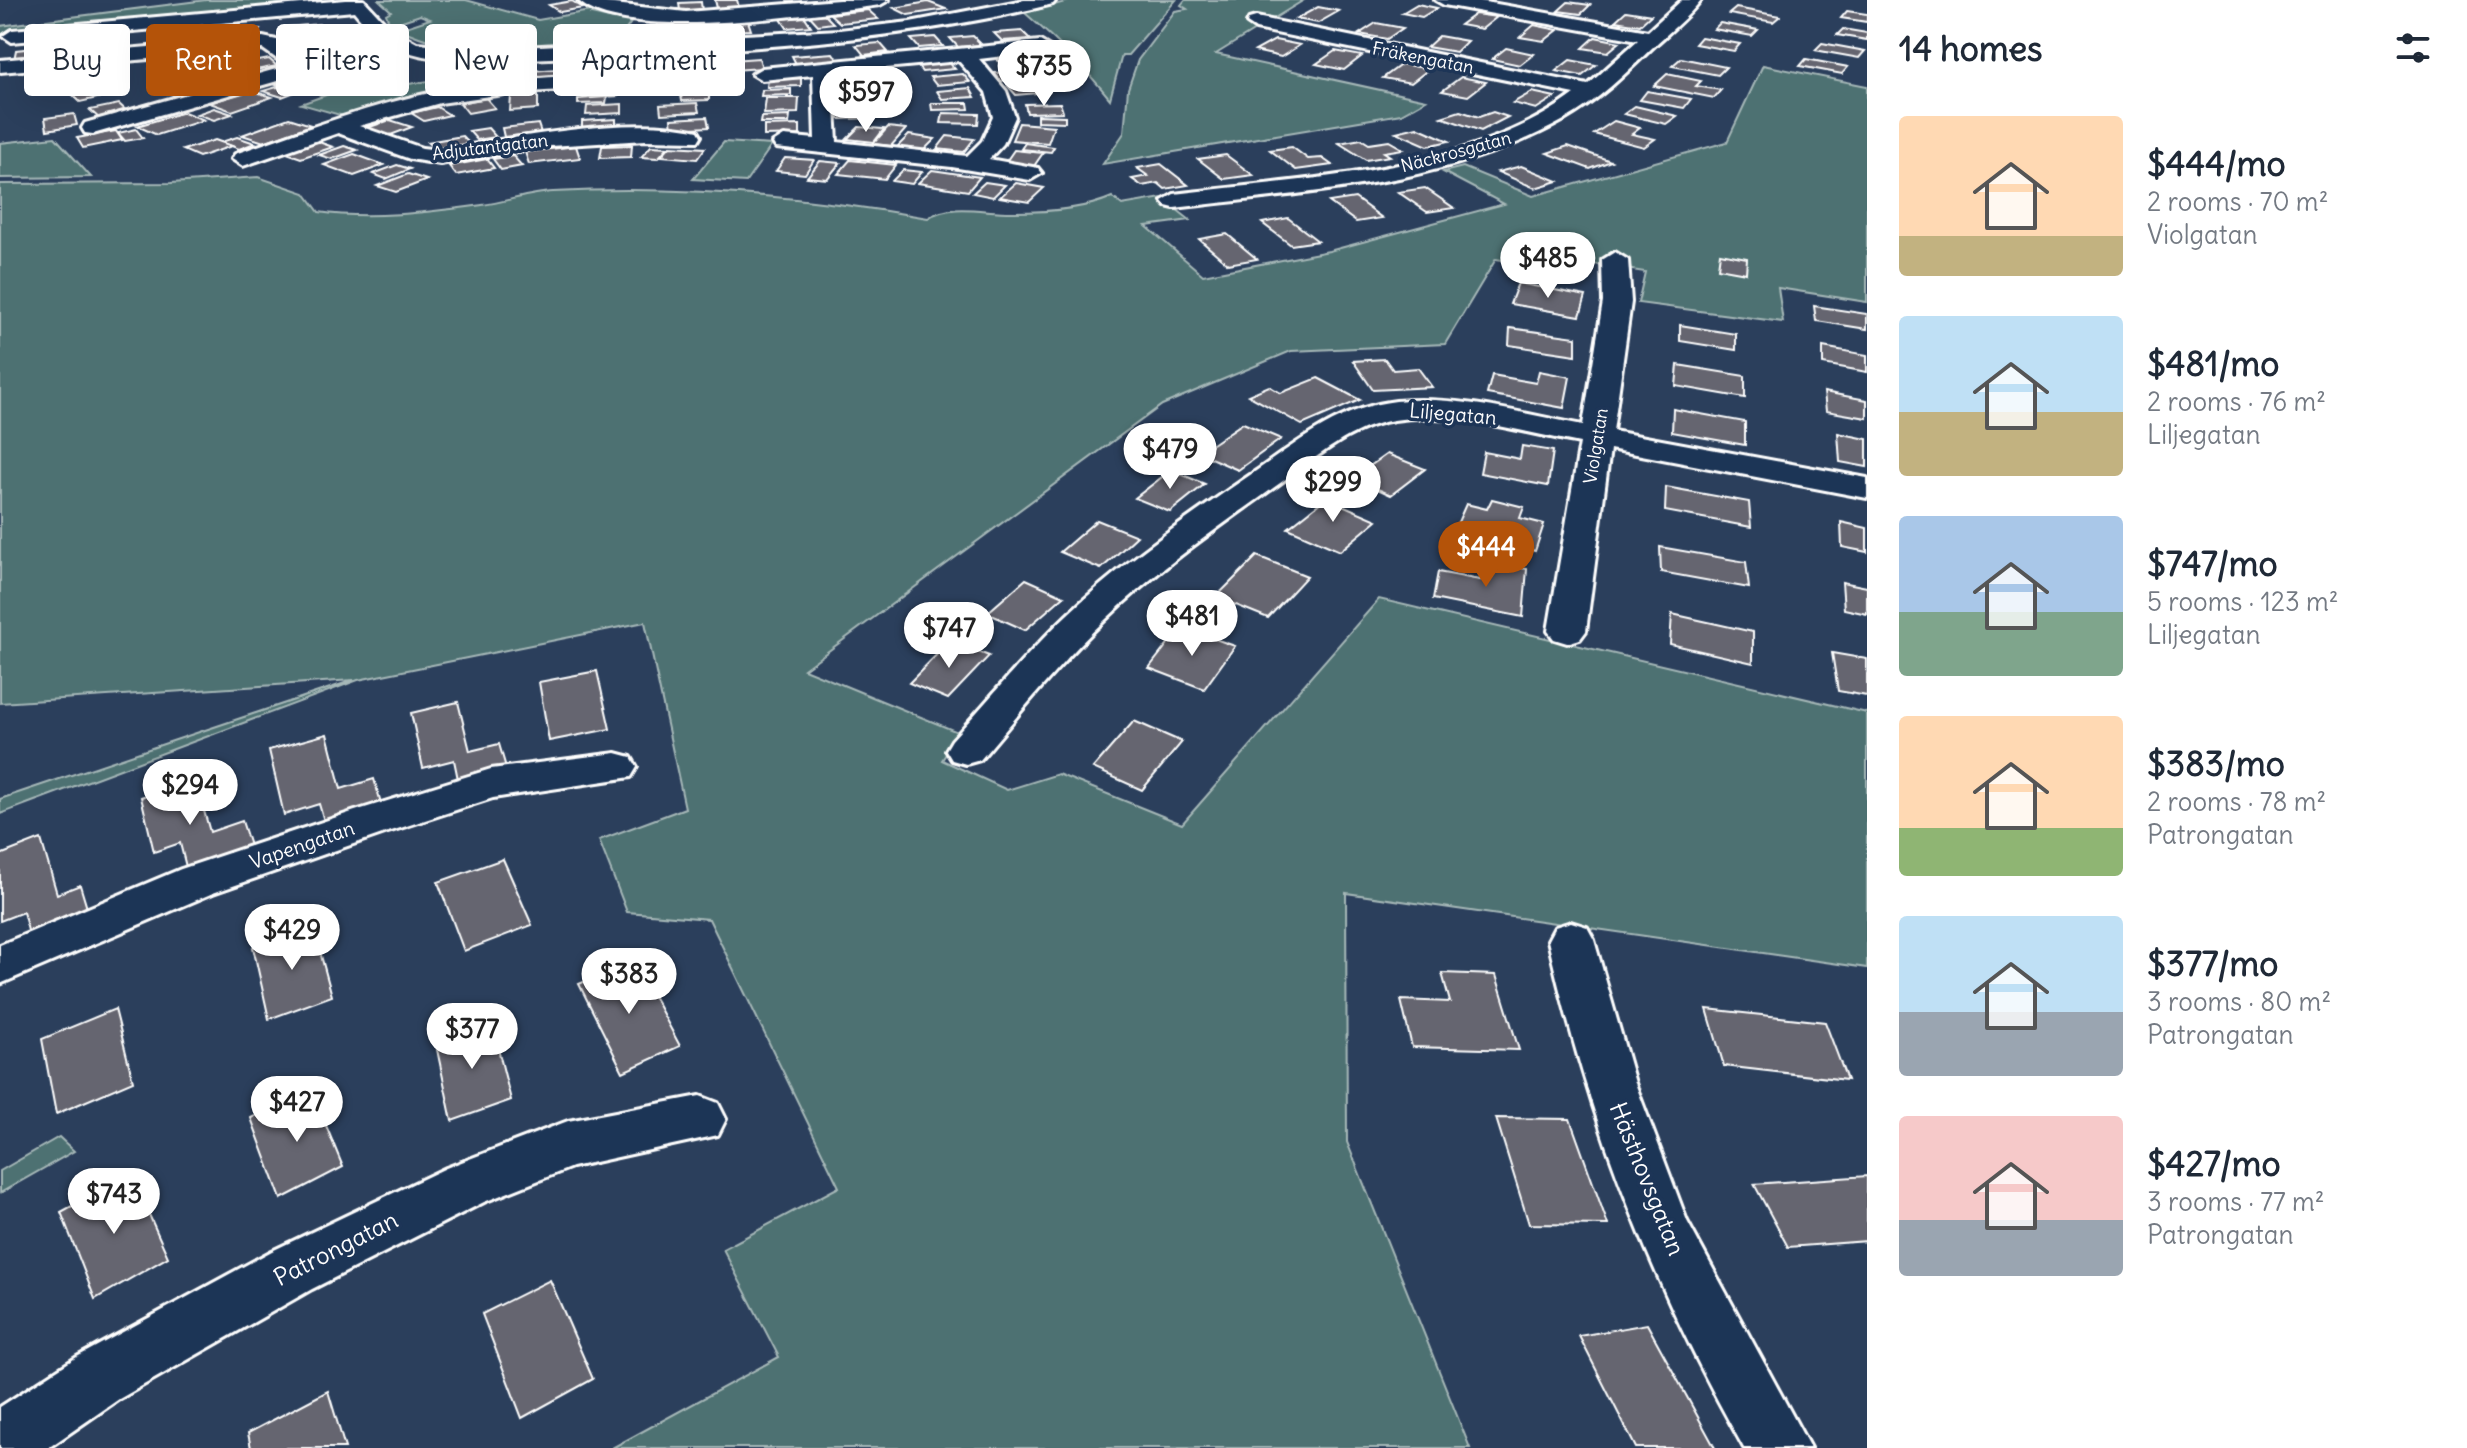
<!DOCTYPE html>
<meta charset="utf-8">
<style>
:root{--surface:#fff;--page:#f2f2f3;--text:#1f2937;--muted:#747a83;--accent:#b45309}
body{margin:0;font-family:Delius,sans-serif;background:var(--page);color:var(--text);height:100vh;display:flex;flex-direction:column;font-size:30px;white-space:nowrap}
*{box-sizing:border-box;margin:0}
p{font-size:26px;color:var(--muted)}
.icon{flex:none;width:44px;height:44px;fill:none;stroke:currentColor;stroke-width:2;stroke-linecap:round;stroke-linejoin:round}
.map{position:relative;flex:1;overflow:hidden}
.drawer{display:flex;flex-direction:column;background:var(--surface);width:600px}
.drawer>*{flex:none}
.top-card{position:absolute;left:24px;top:24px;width:760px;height:72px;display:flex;gap:16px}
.price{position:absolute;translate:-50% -68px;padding:0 18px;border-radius:28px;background:#fff;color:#222;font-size:26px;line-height:52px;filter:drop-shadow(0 2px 4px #0008)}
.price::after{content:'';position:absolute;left:50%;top:48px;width:24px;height:18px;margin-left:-12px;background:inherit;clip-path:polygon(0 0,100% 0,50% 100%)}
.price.on{background:var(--accent);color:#fff}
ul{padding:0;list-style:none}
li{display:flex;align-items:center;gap:24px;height:200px;padding:0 32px}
li span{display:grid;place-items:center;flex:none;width:224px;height:160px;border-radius:8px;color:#555}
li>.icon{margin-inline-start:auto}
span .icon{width:96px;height:96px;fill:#fffc;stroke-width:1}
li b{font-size:34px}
h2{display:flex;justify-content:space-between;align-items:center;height:96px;padding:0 32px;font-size:34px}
.chip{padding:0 28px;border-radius:8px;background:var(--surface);box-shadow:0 8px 32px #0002;font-size:28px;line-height:72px}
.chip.on{background:var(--accent);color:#fff}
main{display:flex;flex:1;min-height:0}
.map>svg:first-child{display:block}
</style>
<main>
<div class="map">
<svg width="1867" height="1448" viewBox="0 0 1867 1448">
<rect width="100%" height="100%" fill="#2b3f5c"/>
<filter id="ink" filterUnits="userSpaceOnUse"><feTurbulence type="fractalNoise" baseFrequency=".0125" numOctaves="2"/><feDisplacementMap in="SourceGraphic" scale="16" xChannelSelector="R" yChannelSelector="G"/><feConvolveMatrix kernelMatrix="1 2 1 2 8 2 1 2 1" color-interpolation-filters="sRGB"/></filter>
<g filter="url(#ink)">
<g fill="#4e7172" stroke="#a6b8b8" stroke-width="2">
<polygon points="206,0 341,0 335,4 0,36 0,26"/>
<path d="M379,0H466L538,20L596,10L591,14L614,19L635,17L614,46C541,49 468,62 400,29L430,19L420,15L390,25L386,14L391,11Z"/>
<path d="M1072,0H1176L1128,55H1122L1110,99C1085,68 1055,39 1025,13Z"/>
<polygon points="1185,0 1304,0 1216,54 1426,100 1401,114 1103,164 1124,133 1128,89 1138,60 1175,11 1187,9 1181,5"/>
<path d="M1763,65L1867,86V302L1778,288L1783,322L1638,303L1645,272L1562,259L1569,270L1496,259L1445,344L1291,351L1162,405L804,669L960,733L942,760L1007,790L1058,774L1182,824L1379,599L1867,713V968L1346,893L1347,1142L1470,1448H612L779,1357L723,1249L839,1187L709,919L627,912L599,840L685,808L645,622L358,680L0,814V799L354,680L0,703V184L171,183L258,177L305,193L319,212C371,220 429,212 482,205C506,202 529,193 553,192C679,185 804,196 928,218C951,202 986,213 1014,212C1046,212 1083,210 1112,197L1122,205L1162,198L1190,220L1146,226L1203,275L1329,251L1504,204L1443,172L1463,167L1533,196L1727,142Z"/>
<polygon points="851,70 858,74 888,70 900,85 833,87 836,74"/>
<polygon points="443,79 454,92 415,100 407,96 347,117 301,104 354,85 374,89"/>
<polygon points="55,137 91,177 0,178 0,143"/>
<polygon points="724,142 772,145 746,182 693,179"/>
<polygon points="59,1137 74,1151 0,1193 0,1171"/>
</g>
<g fill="#65656f" stroke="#fff" stroke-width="2">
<polygon points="715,0 737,0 739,7 717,8"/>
<polygon points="572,1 583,8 560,12 549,5"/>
<polygon points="701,2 702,11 680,11 679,3"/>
<polygon points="928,2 946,9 908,15 894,8"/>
<polygon points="1568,2 1590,5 1581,14 1558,11"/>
<polygon points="1417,4 1437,8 1422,17 1402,13"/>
<polygon points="1318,7 1339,11 1318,23 1296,19"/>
<polygon points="1736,8 1780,16 1773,22 1729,14"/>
<polygon points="868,10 878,19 840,23 830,14"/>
<polygon points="1626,11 1651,15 1640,25 1615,21"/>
<polygon points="1847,11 1867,14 1867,22 1841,18"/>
<polygon points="824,14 833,23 818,25 809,15"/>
<polygon points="1475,14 1497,17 1482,29 1460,25"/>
<polygon points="805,17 811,26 787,28 781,19"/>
<polygon points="719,21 721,31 704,32 702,22"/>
<polygon points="748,21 751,30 727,31 725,22"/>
<polygon points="696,22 698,31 658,34 657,24"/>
<polygon points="1376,23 1403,28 1387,39 1359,34"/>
<polygon points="1720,23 1758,30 1752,36 1714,29"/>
<polygon points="319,24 320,32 288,35 287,27"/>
<polygon points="1534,25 1558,30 1544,41 1520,37"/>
<polygon points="260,29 256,38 211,41 215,32"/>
<polygon points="1843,29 1867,33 1867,40 1837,35"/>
<polygon points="1022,31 1030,39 1002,41 994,33"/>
<polygon points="188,33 182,42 155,44 161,34"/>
<polygon points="973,36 982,45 958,47 950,38"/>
<polygon points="1439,36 1467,41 1456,52 1427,47"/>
<polygon points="935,37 943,46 919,48 911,39"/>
<polygon points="1595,37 1620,42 1608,52 1583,48"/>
<polygon points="1701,37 1740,44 1734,51 1695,44"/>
<polygon points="121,38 118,47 92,49 95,40"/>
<polygon points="90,40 86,50 67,51 71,41"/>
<polygon points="320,40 326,48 300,52 294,44"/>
<polygon points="1275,40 1300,45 1281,57 1255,51"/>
<polygon points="880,43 888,52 864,55 856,45"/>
<polygon points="1822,43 1865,51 1859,58 1815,50"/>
<polygon points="63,45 61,55 14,60 16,50"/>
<polygon points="1506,48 1534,54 1520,65 1492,59"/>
<polygon points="1335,51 1362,56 1344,70 1316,64"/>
<polygon points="339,53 367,61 341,70 313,61"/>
<polygon points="833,53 839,62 797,66 792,56"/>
<polygon points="1014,54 1023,64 1002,65 994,56"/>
<polygon points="687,58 688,68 662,69 661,59"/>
<polygon points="759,58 762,68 718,71 717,61"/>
<polygon points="1681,58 1726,67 1718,75 1672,66"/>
<polygon points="269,59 277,66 245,72 237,65"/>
<polygon points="1806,59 1848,67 1842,74 1800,66"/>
<polygon points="1570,60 1596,65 1582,76 1556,71"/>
<polygon points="630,61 631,71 603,73 602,63"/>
<polygon points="948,61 955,69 922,72 916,64"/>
<polygon points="179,64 184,74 155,78 150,69"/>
<polygon points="1402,64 1429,69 1411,83 1383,78"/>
<polygon points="378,68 398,73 378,80 358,74"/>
<polygon points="573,68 572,79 529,81 530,71"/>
<polygon points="96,69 96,75 65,78 65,73"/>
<polygon points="523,69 521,78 503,79 504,70"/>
<polygon points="1027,70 1035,77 1001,81 994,73"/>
<polygon points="499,72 497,80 463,82 465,74"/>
<polygon points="963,74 970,82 936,85 930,77"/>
<polygon points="1667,74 1701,81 1696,86 1721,90 1714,98 1654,86"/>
<polygon points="104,75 108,83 72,89 68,81"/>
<polygon points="304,76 323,81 294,91 276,85"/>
<polygon points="1461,77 1486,82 1468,96 1442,91"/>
<polygon points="801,78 801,86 767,87 768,79"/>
<polygon points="187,80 198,89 172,94 162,85"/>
<polygon points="704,83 706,91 672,93 671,85"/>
<polygon points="1041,83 1049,92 1016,95 1008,86"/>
<polygon points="107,87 115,94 80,102 72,94"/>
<polygon points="277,87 295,92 282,97 263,91"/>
<polygon points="618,87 618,96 583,98 584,89"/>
<polygon points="970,88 975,97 942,99 937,91"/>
<polygon points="791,89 791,95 761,96 762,90"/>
<polygon points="250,90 272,97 232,111 210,103"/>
<polygon points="1647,91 1691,99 1684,108 1640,100"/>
<polygon points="1532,92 1555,97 1536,109 1513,103"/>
<polygon points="873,93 874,102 838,103 838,94"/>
<polygon points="709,94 709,100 682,101 681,95"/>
<polygon points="538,95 538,109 510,111 511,96"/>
<polygon points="607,97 606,103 578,104 578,99"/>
<polygon points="486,98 495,108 468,113 460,103"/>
<polygon points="766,98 799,98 798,113 764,114"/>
<polygon points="697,103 699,112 661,114 660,105"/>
<polygon points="931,103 968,103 969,109 932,110"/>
<polygon points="1060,103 1063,112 1027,113 1025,104"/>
<polygon points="119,104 130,114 101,120 90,110"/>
<polygon points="622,104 622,113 586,115 587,106"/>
<polygon points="1635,106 1677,116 1666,124 1624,114"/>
<polygon points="437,107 450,115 424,121 411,113"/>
<polygon points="214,108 232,114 214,120 197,114"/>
<polygon points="875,109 876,118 839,119 838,110"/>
<polygon points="1460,111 1479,117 1493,112 1508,117 1481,131 1441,117"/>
<polygon points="184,112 204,120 157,135 137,126"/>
<polygon points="943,113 979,114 978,124 941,123"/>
<polygon points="74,114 77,125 47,130 45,118"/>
<polygon points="1037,115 1065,116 1065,122 1037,121"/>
<polygon points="790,116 789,123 760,123 761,117"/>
<polygon points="707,117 709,127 672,129 671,119"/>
<polygon points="289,118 311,125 264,142 242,135"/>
<polygon points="616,119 616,128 582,130 582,121"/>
<polygon points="390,120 412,127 388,136 367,128"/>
<polygon points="1614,121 1640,128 1632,134 1655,139 1644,147 1594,134"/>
<polygon points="1019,123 1054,126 1048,143 1012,140"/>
<polygon points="538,124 541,133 504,137 502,128"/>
<polygon points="800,125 800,135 764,136 764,126"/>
<polygon points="859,127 884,129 874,142 847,139"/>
<polygon points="888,127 906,129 891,146 873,144"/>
<polygon points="1417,127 1449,141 1428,146 1396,132"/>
<polygon points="488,128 496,137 477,140 469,131"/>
<polygon points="136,129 143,138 125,141 118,133"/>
<polygon points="116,131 122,140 83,148 77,138"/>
<polygon points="909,135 935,139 923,151 896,148"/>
<polygon points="462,136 471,145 437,151 428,142"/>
<polygon points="947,136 974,139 964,152 937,149"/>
<polygon points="237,137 255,143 239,149 221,142"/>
<polygon points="1361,139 1369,144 1389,141 1403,149 1384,152 1390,156 1366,160 1339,143"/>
<polygon points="215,140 232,146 199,157 183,150"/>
<polygon points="316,141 333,147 301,158 284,152"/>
<polygon points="1025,143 1054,147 1051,152 1021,149"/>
<polygon points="632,145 631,157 600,158 602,146"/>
<polygon points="344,146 357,150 332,159 319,155"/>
<polygon points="576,146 580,158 529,164 525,152"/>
<polygon points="651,146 668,147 658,158 641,157"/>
<polygon points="670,146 705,148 697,159 661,156"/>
<polygon points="1568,146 1611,161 1590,169 1547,153"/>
<polygon points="1292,147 1308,159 1322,158 1332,165 1296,170 1270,150"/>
<polygon points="1014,150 1043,153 1034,166 1005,163"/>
<polygon points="354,154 384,165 354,176 324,165"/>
<polygon points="1226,155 1253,175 1224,179 1198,159"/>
<polygon points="513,156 522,166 501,170 493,159"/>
<polygon points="785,158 814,160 805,174 776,171"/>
<polygon points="487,159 494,168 456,175 449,166"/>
<polygon points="850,160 896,165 885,179 838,174"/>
<polygon points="820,161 840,163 827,179 807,177"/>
<polygon points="1161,164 1188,185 1165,189 1158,183 1142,186 1132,179 1148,176 1137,168"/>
<polygon points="397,165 410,169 386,179 373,174"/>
<polygon points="1521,166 1558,181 1535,188 1498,172"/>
<polygon points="903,170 922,172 912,184 892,181"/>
<polygon points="932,170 980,177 968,191 918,183"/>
<polygon points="408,174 427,180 396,192 377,186"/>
<polygon points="985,182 1005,185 993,197 973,193"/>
<polygon points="1016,183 1044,188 1029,202 1000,197"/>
<polygon points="1425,188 1454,208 1427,212 1398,192"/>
<polygon points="1355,198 1382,218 1356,222 1329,202"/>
<polygon points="1288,218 1318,241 1291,245 1262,223"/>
<polygon points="1227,234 1257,259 1228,264 1199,239"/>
<polygon points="1720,253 1747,258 1746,273 1718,268"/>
<polygon points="1518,283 1586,296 1580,316 1510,304"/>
<polygon points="1814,306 1867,314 1867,329 1816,321"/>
<polygon points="1680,325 1736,334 1736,350 1680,341"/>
<polygon points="1510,328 1576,337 1576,355 1509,345"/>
<polygon points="1823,347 1867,355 1867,372 1823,364"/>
<polygon points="1385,359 1393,370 1418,368 1432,387 1373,390 1353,361"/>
<polygon points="1678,365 1745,376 1745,398 1676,386"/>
<polygon points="1539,371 1570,377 1564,408 1487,394 1492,375 1536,383"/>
<polygon points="1318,378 1360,400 1302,425 1248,395 1269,386 1281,393"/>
<polygon points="1824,392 1867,400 1867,418 1826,411"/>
<polygon points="1673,409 1745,422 1745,445 1672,432"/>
<polygon points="1243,423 1281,439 1238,470 1199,453"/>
<polygon points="1838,433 1867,439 1867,467 1840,462"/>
<polygon points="1522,446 1553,451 1548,486 1480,473 1484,452 1520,459"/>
<polygon points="1387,454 1425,469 1391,495 1353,478"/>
<polygon points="1171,470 1205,484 1170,512 1135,498"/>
<polygon points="1666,487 1749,502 1751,527 1665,511"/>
<polygon points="1326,498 1377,520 1340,551 1288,528"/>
<polygon points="1492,499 1524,507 1520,518 1544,524 1535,551 1454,531 1466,504 1487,509"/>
<polygon points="1097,520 1137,536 1101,569 1060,552"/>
<polygon points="1841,522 1867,528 1867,552 1842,547"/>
<polygon points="1660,547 1746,562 1749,588 1661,572"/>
<polygon points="1257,556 1307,576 1268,618 1216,597"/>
<polygon points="1483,561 1527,569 1523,617 1433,599 1438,572 1480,580"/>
<polygon points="1026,579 1064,596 1025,630 987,613"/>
<polygon points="1842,582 1867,587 1867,614 1844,609"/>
<polygon points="1672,614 1753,632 1753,663 1670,644"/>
<polygon points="1181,627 1235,646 1204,689 1149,668"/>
<polygon points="950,641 989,656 948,699 909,683"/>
<polygon points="1832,653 1867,659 1867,696 1838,691"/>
<polygon points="597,671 610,729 549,741 539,682"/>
<polygon points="458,702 470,751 499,744 507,771 459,784 454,760 423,768 411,713"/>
<polygon points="1134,721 1182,742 1142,790 1093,768"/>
<polygon points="327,734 341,789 374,779 381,803 324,821 319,804 284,815 269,750"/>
<polygon points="195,779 210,832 242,821 251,849 187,871 180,843 154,852 141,797"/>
<polygon points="41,839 57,894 80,885 89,915 30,938 23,912 0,921 0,855"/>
<polygon points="503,859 532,925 464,951 438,882"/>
<polygon points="313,926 332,996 269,1019 253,947"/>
<polygon points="634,960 680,1046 623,1072 579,984"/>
<polygon points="1442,973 1496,975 1519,1050 1412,1047 1401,1000 1450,1002"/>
<polygon points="115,1009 133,1081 56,1114 42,1039"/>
<polygon points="1707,1009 1825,1022 1847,1080 1724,1066"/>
<polygon points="491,1021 511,1100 452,1121 435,1040"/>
<polygon points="311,1089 343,1167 281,1199 251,1118"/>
<polygon points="1496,1118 1570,1119 1608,1225 1529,1224"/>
<polygon points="131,1174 168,1257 95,1299 61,1212"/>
<polygon points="1867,1176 1867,1241 1788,1247 1754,1184"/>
<polygon points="550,1280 593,1379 522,1418 482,1314"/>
<polygon points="1647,1324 1715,1448 1636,1448 1579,1336"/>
<polygon points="328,1391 345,1448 251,1448 248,1433"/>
</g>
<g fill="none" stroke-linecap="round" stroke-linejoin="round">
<defs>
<g id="minor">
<path d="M346,0H364L390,28L417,43L483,49L839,30L910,22L1024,0H1056L1053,4C866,50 674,52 483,61C427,59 391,58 354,11L12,42L3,36L12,30Z"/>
<path d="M578,0L686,12L839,0H889L880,5C821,13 619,44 578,0Z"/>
<path d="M1435,0H1474L1648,31L1682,0H1701C1688,17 1669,32 1653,47C1626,73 1597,102 1564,120C1446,186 1305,192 1174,208L1166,206L1162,201L1174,194C1302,178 1468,174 1575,94L1256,29L1247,23L1249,19L1256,17L1588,85L1638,40L1444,5Z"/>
<polygon points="263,37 281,41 308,64 344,73 347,77 337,83 302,74 93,134 85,133 82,128 85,123 287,66 263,49 0,72 0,60"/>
<path d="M1040,41L1050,47L1047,51L979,59L1006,91L1015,117L1003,144L989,159L1038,168L1042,173L1030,180L952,167L776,148L773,143L784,136L815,139L813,75L762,80L752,74L762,68ZM959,61L986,92L993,117L982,141L967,156L837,142L833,73Z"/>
<path d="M725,70L732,72L735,76L732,80L511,93L440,103L359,126L422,148L440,150C511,139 628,114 698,131L701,136L698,141L646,140L550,146L440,164L410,159L338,133L243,166L232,159L235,154C302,131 369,105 439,91C533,73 630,74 725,70Z"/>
<path d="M1615,252L1628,260L1631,302L1613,431L1867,478V498L1610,449L1586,631L1580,639L1567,643L1554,639L1548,631L1580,443C1521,432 1454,411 1394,420C1352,426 1316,458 1283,481C1223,524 1159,568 1106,619C1060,662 1021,712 980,760L966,764L952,760L946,750L952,740C994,694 1034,644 1081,602C1135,554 1196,512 1256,471C1299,441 1342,407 1396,401C1458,395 1523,414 1583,425L1603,302L1602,260Z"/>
<polygon points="616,753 631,757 637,767 631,777 493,798 385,833 213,893 0,984 0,945 181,869 355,811 491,769"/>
<path d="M1571,922L1587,927L1594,940L1635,1083L1687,1221L1810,1448H1744C1652,1285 1589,1123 1548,940L1555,927Z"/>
<polygon points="700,1096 718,1103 726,1119 718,1135 572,1167 484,1202 312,1289 119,1399 48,1448 0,1448 0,1407 77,1357 272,1251 446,1168 568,1121"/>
</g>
</defs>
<use href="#minor" stroke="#fff" stroke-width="6"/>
<use href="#minor" fill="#1d3557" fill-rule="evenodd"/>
</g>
</g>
<g text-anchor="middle" stroke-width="7" stroke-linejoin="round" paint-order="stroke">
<g font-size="18" fill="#fff" stroke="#1d3557">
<text transform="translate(1423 58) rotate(11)" y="6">Fräkengatan</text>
<text transform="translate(490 147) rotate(-7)" y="6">Adjutantgatan</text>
<text transform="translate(1456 152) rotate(-15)" y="6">Näckrosgatan</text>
<text transform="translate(1596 446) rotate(-81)" y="6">Violgatan</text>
</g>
<g font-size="20" fill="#fff" stroke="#1d3557">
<text transform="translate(1453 414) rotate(5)" y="7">Liljegatan</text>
<text transform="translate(302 845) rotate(-19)" y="7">Vapengatan</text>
</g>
<g font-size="24" fill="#fff" stroke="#1d3557">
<text transform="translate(1647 1179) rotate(68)" y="8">Hästhovsgatan</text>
<text transform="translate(336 1249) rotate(-27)" y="8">Patrongatan</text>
</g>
</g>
</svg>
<b class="price" style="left:1044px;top:108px">$735</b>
<b class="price" style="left:866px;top:134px">$597</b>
<b class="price" style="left:1548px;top:300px">$485</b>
<b class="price" style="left:1170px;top:491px">$479</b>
<b class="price" style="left:1333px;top:524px">$299</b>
<b class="price on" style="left:1486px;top:589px">$444</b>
<b class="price" style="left:1192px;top:658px">$481</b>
<b class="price" style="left:949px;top:670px">$747</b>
<b class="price" style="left:190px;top:827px">$294</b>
<b class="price" style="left:292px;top:972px">$429</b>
<b class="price" style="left:629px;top:1016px">$383</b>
<b class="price" style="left:472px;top:1071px">$377</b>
<b class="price" style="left:297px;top:1144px">$427</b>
<b class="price" style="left:114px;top:1236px">$743</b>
<div class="top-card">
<a class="chip">Buy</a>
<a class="chip on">Rent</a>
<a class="chip">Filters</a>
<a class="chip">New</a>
<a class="chip">Apartment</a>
</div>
</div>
<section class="drawer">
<h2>14 homes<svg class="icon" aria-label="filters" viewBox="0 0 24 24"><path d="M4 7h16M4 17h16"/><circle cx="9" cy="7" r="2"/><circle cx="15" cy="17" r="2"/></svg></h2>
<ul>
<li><span style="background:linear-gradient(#ffd9b3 75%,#c2b280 0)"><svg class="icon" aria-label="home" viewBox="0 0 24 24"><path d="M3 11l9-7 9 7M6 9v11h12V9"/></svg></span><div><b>$444/mo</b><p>2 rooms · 70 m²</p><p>Violgatan</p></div></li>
<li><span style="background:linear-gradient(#bfe0f5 60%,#c2b280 0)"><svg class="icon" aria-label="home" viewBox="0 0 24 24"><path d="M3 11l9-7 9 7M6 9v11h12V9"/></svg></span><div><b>$481/mo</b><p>2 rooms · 76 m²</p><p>Liljegatan</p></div></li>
<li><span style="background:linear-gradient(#a9c7e8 60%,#7fa58c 0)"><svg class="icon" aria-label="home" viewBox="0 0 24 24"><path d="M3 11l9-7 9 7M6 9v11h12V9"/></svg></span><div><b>$747/mo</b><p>5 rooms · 123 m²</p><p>Liljegatan</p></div></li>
<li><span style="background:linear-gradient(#ffd9b3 70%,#8fb573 0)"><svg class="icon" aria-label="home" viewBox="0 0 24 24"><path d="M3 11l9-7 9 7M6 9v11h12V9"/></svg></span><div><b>$383/mo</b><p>2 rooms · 78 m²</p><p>Patrongatan</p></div></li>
<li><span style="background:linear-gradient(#bfe0f5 60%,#9aa5b1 0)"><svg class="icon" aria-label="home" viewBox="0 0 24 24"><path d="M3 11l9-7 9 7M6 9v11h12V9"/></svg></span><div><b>$377/mo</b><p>3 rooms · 80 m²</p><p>Patrongatan</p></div></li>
<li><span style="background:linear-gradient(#f6c9c9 65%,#9aa5b1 0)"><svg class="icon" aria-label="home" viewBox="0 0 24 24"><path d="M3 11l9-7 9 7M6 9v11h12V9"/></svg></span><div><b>$427/mo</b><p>3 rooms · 77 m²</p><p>Patrongatan</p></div></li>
</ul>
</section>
</main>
